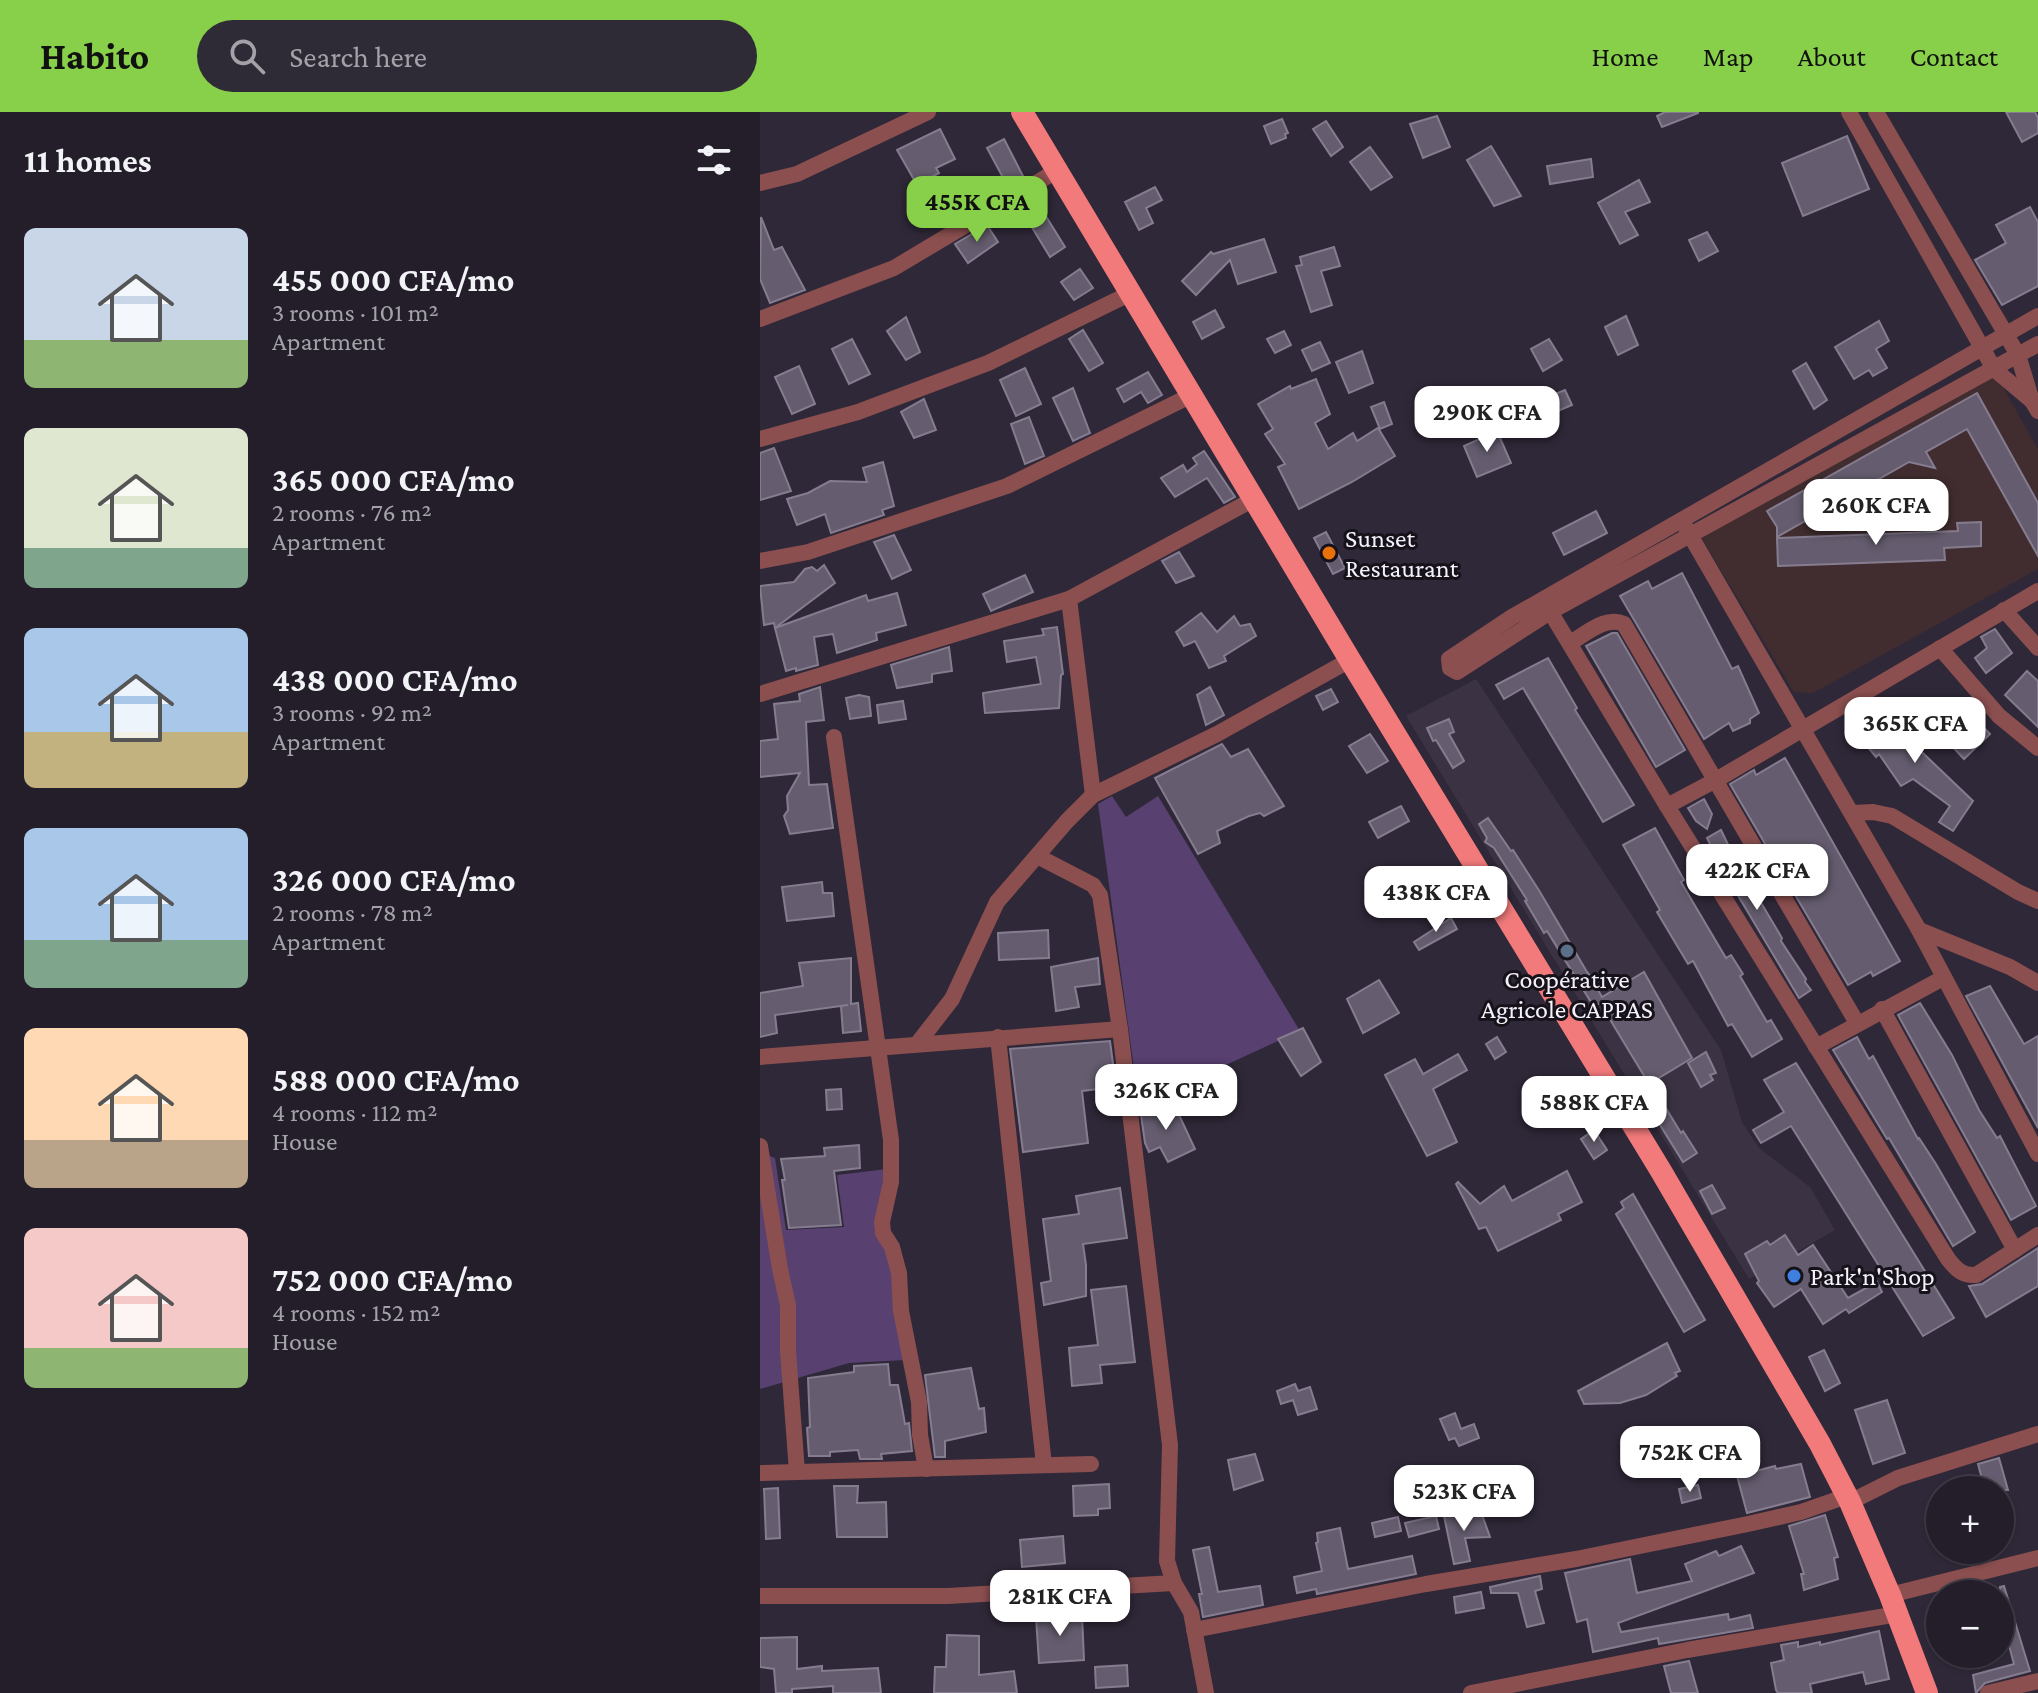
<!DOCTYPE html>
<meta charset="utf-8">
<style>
:root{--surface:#231e2a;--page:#2f2b36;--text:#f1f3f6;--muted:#a3a2a8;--line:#403c47;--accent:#88cf4a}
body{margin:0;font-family:"Crimson Pro",serif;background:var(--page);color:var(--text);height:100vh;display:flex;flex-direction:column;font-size:30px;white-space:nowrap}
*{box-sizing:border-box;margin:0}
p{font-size:26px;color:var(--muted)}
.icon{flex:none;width:44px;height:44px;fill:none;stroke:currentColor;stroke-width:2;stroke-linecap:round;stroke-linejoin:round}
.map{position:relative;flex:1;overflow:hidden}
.details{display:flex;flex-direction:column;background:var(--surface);width:760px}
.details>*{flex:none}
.controls{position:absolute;left:1166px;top:1364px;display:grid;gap:16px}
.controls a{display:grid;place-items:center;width:88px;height:88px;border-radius:50%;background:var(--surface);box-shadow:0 2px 6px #0004,0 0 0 2px var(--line);font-size:40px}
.price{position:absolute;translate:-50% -68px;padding:0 18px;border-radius:16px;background:#fff;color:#222;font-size:26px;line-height:52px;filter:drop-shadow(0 2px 4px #0008)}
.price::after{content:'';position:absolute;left:50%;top:48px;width:24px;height:18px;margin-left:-12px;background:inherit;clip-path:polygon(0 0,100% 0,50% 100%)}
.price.active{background:var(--accent);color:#111}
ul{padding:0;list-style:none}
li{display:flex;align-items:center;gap:24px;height:200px;padding:0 24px}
li span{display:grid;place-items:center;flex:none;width:224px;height:160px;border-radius:12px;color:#555}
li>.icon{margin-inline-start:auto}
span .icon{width:96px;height:96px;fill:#fffc;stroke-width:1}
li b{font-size:34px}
h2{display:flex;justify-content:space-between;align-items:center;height:96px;padding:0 24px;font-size:34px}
header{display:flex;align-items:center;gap:48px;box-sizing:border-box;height:112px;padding:0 40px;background:var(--accent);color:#111}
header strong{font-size:38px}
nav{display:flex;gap:44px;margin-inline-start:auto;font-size:28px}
.search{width:560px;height:72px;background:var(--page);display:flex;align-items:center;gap:20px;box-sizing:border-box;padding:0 28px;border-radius:44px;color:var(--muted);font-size:30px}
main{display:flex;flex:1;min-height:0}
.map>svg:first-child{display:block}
</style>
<header>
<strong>Habito</strong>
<div class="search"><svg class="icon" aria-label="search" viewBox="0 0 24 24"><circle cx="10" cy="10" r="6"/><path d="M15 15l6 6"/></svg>Search here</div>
<nav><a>Home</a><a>Map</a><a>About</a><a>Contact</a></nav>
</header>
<main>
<section class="details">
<h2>11 homes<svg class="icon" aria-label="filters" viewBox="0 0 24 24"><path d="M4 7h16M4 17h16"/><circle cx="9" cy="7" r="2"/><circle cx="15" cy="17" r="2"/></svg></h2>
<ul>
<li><span style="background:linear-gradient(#c9d6e8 70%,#8fb573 0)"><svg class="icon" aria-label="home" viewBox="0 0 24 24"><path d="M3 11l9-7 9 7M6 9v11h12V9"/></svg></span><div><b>455 000 CFA/mo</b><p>3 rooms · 101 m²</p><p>Apartment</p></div></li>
<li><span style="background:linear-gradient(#dfe7d0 75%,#7fa58c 0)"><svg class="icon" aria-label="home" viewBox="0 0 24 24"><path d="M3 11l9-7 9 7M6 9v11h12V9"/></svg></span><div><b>365 000 CFA/mo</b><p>2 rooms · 76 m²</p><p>Apartment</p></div></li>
<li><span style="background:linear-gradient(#a9c7e8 65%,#c2b280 0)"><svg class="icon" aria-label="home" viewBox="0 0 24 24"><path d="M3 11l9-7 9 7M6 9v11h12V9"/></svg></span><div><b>438 000 CFA/mo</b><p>3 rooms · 92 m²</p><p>Apartment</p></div></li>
<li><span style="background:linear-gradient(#a9c7e8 70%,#7fa58c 0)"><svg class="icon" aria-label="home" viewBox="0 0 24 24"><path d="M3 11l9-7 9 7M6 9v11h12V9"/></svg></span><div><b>326 000 CFA/mo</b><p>2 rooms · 78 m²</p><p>Apartment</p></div></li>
<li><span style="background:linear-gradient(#ffd9b3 70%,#b9a48a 0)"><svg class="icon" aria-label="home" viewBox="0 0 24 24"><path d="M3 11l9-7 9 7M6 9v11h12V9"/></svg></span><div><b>588 000 CFA/mo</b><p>4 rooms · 112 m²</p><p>House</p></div></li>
<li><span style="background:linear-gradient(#f6c9c9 75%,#8fb573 0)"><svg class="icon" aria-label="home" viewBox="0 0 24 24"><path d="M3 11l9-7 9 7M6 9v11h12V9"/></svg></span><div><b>752 000 CFA/mo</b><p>4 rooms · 152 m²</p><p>House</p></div></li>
</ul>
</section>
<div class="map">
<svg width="1278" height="1581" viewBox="0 0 1278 1581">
<rect width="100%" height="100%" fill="#2f2838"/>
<polygon fill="#3b3343" points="716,567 961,938 982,1010 999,1036 1050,1075 1075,1118 989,1167 646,604"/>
<polygon fill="#412d2f" points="1231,264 1239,268 1278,337 1278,457 1053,581 1034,580 942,427 947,420"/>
<g fill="#584071">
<polygon points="352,684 366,705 398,684 540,919 379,993 338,692"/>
<polygon points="4,1042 15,1046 26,1118 84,1115 77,1063 127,1057 129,1148 145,1248 89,1251 0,1277 0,1051"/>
</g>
<g fill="#655d6f" stroke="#857c8f" stroke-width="2">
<polygon points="905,0 938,0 938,1 902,15 897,4"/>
<polygon points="1246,0 1275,0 1278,6 1278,21 1262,30"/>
<polygon points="677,4 690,35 663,46 650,12"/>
<polygon points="522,7 528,21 525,22 526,26 511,32 504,14"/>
<polygon points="566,9 583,35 571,44 553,17"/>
<polygon points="180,17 195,47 176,56 179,61 157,73 137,38"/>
<polygon points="1087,24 1109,77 1043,104 1022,51"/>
<polygon points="244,27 264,66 248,75 227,36"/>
<polygon points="731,34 761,84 734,94 707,48"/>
<polygon points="610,35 632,65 611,78 590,50"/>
<polygon points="831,47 833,65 790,72 787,54"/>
<polygon points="879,68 890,90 865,100 878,123 860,132 838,91"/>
<polygon points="395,75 402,88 386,96 393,111 379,118 365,90"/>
<polygon points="274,85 305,135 290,145 259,94"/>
<polygon points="1270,95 1278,110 1278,174 1242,193 1215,148 1246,131 1236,113"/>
<polygon points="1,105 14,138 22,135 45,178 10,191 0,167"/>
<polygon points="227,113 238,130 208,151 195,132"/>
<polygon points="947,120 958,139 939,149 929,128"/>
<polygon points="504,127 516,160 478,172 470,148 436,183 422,169 451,140 453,142"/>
<polygon points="574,135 580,154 561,159 572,193 551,200 536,154 542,153 540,145"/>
<polygon points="320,157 333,176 314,188 301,170"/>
<polygon points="455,198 464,215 442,227 433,210"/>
<polygon points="866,204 878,233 858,243 845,215"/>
<polygon points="146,205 160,240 146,248 127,219"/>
<polygon points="1119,209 1129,229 1116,237 1127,256 1113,264 1109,258 1094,267 1075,235"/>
<polygon points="323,218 343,251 329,259 309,227"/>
<polygon points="524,219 531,233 515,241 507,227"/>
<polygon points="92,227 110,262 89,272 72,237"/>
<polygon points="789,227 802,248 783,259 771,237"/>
<polygon points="560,230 570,251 552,259 542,238"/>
<polygon points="602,239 613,271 589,281 576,250"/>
<polygon points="1046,251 1067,288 1054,297 1033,259"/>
<polygon points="39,254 55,292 32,302 15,265"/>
<polygon points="265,256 281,292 256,304 240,268"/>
<polygon points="388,260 402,283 388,291 381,280 364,290 357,277"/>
<polygon points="556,267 570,302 555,311 568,337 593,321 597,329 618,316 635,344 592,370 539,397 518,355 525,352 505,322 513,317 498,292 530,274 531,277"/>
<polygon points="313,276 330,321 313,329 293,286"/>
<polygon points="805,278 812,293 791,302 785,286"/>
<polygon points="1217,281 1278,391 1278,444 1207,317 1166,340 1175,356 1149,350 1017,425 1017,415 1007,399"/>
<polygon points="164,287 176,318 154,326 141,300"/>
<polygon points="624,290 632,312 620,317 611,295"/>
<polygon points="269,305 284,344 265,352 251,312"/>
<polygon points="737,319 751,351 717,365 704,334"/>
<polygon points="14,336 31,379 0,388 0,341"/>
<polygon points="444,339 475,385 464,391 447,366 415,385 401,366 423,353 427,360 437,352 433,346"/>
<polygon points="123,350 134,394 122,398 124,403 71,421 65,402 37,413 27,387 48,381 70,369 107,370 103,356"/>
<polygon points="836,399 847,421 804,443 793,421"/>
<polygon points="1221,410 1221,434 1184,436 1185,448 1018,454 1017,426 1198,419 1197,411"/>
<polygon points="566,420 585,456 573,462 554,426"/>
<polygon points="134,423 151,458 132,467 114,430"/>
<polygon points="419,440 434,464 416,471 402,449"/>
<polygon points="64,453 75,471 15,516 14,511 4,513 0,474 34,470 45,457 52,455 57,459"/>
<polygon points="922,461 972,557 978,554 999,601 990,607 990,611 973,619 969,611 944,627 860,484 888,469 892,477"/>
<polygon points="265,463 273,480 231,499 223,482"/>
<polygon points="137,481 146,513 116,521 117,528 77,541 73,522 54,525 58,553 36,559 36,556 26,559 15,516 106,483 108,489"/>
<polygon points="441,501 457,520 474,504 480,514 490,512 496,524 464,544 466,549 449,556 435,529 424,534 416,520"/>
<polygon points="297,515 303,562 301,563 299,596 225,601 223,581 281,572 276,545 247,550 244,529 284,523 282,517"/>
<polygon points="1235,517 1252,541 1226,561 1215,546 1227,536 1221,525"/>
<polygon points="852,521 857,521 925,638 896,655 826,534"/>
<polygon points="189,535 192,559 172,562 172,570 137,576 131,553"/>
<polygon points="788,546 817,596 815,598 874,693 843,710 763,576 744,587 736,573"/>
<polygon points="1267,559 1278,569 1278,615 1245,583"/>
<polygon points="60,575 64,608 46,610 49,673 67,672 73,716 30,722 24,704 28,698 27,684 40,661 0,665 0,629 18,627 14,592 40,589 39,582"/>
<polygon points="450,575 464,603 446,613 437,583"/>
<polygon points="571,577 578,590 563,598 556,584"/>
<polygon points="99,583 109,585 111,604 90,607 86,586"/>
<polygon points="143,589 146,607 119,611 117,593"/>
<polygon points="1129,593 1147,619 1143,622 1213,689 1193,719 1179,710 1190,694 1153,667 1141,674 1119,642 1116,645 1101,627 1120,615 1112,605"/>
<polygon points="1213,604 1230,622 1204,647 1179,620 1192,609 1199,617"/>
<polygon points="689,607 694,620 689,622 704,649 693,656 676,628 673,629 667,616"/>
<polygon points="610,622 628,649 607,661 589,634"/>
<polygon points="462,632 471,645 488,637 524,694 504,704 500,701 489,704 457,719 460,731 438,742 395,666"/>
<polygon points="1025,646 1140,849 1113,864 1111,860 1088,873 970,672 994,658 996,663"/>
<polygon points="944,687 952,702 947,717 936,709 928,696"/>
<polygon points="641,694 649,709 618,726 609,710"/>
<polygon points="728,706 751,739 753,738 780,780 827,860 840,876 838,878 842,885 884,860 932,946 889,972 840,891 834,895 787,819 784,821 765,789 767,788 734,736 725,730 727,726 719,712"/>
<polygon points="895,716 924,768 921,770 966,846 971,843 983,862 980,864 1007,910 1011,908 1022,927 992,945 972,912 968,914 933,849 928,852 916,832 897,800 900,798 863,733"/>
<polygon points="961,718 974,745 1022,826 1021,829 1046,867 1045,870 1051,878 1039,886 949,735 951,734 947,726"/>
<polygon points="62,770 63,781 72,781 74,804 27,809 22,775"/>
<polygon points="691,806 697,817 659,838 654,830"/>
<polygon points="288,818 289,846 239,848 238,821"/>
<polygon points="91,846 91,892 98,891 101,919 83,921 81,894 88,893 15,903 17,921 0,925 0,881 43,874 39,851"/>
<polygon points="338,846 340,872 315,875 319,895 296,899 291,855"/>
<polygon points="619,868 639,901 603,921 587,887"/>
<polygon points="1230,874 1264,932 1278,924 1278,1016 1206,884"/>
<polygon points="1160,891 1192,943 1219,998 1237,1026 1240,1024 1276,1094 1251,1108 1138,903"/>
<polygon points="543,916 561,950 541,964 518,927"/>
<polygon points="737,925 746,940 735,947 726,932"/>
<polygon points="1097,925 1109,947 1113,944 1158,1027 1159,1026 1176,1052 1215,1120 1193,1134 1129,1026 1127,1027 1073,938"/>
<polygon points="350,929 356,975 322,979 328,1031 263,1040 250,937"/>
<polygon points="946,940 956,961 950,963 953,968 941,975 928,951"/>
<polygon points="698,942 707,958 673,977 697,1030 667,1044 625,963 655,947 663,962"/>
<polygon points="1036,951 1194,1206 1163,1224 1031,1014 1001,1031 993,1018 1024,1000 1004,968"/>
<polygon points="81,977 82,997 67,998 66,978"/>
<polygon points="412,988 435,1037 408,1050 400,1035 389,1040 385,1031 381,1003"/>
<polygon points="904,993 921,1021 923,1019 937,1041 923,1050 892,1000"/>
<polygon points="834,1018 847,1038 834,1047 821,1027"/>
<polygon points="99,1033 100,1056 74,1059 81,1113 29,1116 22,1068 25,1068 21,1047 65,1044 64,1036"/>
<polygon points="807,1059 822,1090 798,1102 801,1108 738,1139 726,1115 719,1117 696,1072 698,1070 720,1092 744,1074 752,1089"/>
<polygon points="952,1073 965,1096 952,1102 940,1079"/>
<polygon points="360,1076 367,1126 323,1132 326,1153 326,1184 284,1193 281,1171 291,1169 283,1107 319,1102 316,1084"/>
<polygon points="873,1082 945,1208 924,1220 856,1102 864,1096 861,1090"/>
<polygon points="1025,1123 1038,1143 1053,1133 1088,1186 1117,1170 1122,1180 1089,1201 1086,1197 1063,1212 1041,1177 1014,1195 997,1171 999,1169 985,1142 1007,1129 1010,1133"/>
<polygon points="1278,1136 1278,1174 1226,1205 1209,1174 1222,1172"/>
<polygon points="366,1174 375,1250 340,1253 342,1271 312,1274 309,1236 338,1233 331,1178"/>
<polygon points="907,1231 920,1259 915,1261 917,1264 886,1283 860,1291 824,1292 818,1279"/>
<polygon points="1064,1238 1080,1271 1065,1279 1049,1245"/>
<polygon points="128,1252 130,1273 138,1273 145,1312 149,1311 152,1339 121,1342 122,1347 100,1347 98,1338 70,1340 70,1344 49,1344 47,1316 50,1315 48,1266 94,1260 94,1254"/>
<polygon points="211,1256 219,1297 224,1296 226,1320 185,1329 185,1345 175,1345 165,1263"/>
<polygon points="535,1272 538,1279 550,1275 557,1297 538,1303 533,1288 521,1292 517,1279"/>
<polygon points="1127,1288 1145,1341 1113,1352 1095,1298"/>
<polygon points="695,1301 701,1317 714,1312 719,1326 699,1334 695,1326 689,1328 680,1307"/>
<polygon points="495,1342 503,1368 474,1378 468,1348"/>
<polygon points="1239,1346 1248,1378 1225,1378 1218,1352"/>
<polygon points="1041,1352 1050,1385 987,1401 977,1364 1015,1354 1016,1357"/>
<polygon points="349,1372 350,1396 338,1397 338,1403 314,1404 313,1374"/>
<polygon points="938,1373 941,1386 922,1391 919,1377"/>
<polygon points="74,1374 98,1374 97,1391 126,1390 127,1425 77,1425"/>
<polygon points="18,1376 20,1426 6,1427 4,1377"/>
<polygon points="720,1397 730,1425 705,1426 710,1449 694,1452 684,1404 699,1401 700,1404"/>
<polygon points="1065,1403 1078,1445 1074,1446 1078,1467 1044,1478 1041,1462 1044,1462 1029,1414"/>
<polygon points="676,1404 679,1417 649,1425 645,1411"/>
<polygon points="638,1405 641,1419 615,1425 612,1411"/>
<polygon points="580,1416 588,1457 652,1444 656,1462 557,1482 556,1477 537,1481 534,1465 562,1459 556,1431 558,1430 557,1421"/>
<polygon points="303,1424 305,1451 262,1455 260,1428"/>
<polygon points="981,1434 994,1461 858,1511 861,1520 968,1502 969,1508 990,1503 993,1516 899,1532 898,1526 833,1540 827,1507 817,1510 805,1461 870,1447 877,1481 932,1469 925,1452 956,1439 959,1444"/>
<polygon points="449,1435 458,1480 500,1474 503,1493 443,1505 439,1482 442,1482 433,1438"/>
<polygon points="780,1464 782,1477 775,1479 784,1511 767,1515 758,1481 731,1481 730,1475"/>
<polygon points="1244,1474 1270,1559 1225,1571 1216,1581 1213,1563 1254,1552 1247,1526 1240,1528 1240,1475"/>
<polygon points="721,1480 724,1496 696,1501 694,1485"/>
<polygon points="322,1502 324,1548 279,1551 276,1505"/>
<polygon points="1119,1519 1129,1567 1106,1572 1103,1560 1050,1572 1052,1581 1018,1581 1016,1578 1011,1551 1024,1548 1021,1533 1038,1530 1038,1535 1060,1530 1060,1533"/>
<polygon points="187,1523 219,1524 219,1563 254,1559 257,1581 174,1581 175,1555 186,1555"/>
<polygon points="37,1525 37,1557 62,1554 62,1559 118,1556 121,1581 73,1581 73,1574 32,1577 32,1581 16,1581 14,1557 0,1555 0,1526"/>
<polygon points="929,1549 938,1581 911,1581 904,1554"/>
<polygon points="367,1553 368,1574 336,1576 335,1555"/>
</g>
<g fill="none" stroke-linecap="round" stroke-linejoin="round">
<g stroke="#8b4f4f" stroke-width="16">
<polyline points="1089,0 1234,257 1272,289"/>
<polyline points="1116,0 1258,243 1272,289 1278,299"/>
<polyline points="0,71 37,62 168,0"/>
<polyline points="1278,204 752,505 689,547 690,556 697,560 790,500 1278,232"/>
<polyline points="0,207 134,156 298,58"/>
<polyline points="0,327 98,300 228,251 369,182"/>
<polyline points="926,416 1159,818 1278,1042"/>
<polyline points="0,449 48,440 247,374 430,284"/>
<polyline points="309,487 333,683"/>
<path d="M785,491L907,694L1188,1147C1196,1157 1202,1164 1216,1163L1278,1123"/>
<polyline points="1244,498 1278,536"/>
<path d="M810,531C826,522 846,503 864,512L1097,911"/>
<polyline points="1180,536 1239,604 1278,636"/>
<polyline points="0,582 309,487 494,387"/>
<polyline points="74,625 131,1028 131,1070 122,1110 123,1121 132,1135 139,1161 141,1199 159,1290 160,1323 166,1357"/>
<polyline points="907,694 956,668 1278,479"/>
<polyline points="1093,701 1113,700 1132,704 1258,780 1278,789"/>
<polyline points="277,744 333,773 340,783 360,917 410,1333 407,1449 414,1471 431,1500 446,1581"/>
<polyline points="1159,818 1250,855 1278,871"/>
<polyline points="1122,897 1255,1138"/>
<polyline points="238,925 284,1353"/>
<polyline points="158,931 192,887 237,790 307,709 333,683 457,622 590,548"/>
<polyline points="1056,935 1183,866"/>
<polyline points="0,945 360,917"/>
<polyline points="0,1034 20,1157 28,1193 28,1239 37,1360"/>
<polyline points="0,1361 331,1352"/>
<polyline points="1090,1390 1138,1366 1278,1322"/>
<polyline points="1130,1483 1278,1446"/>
<polyline points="0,1484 188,1484 414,1471"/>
<polyline points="434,1518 666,1472 816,1447 988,1412 1041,1400 1087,1384"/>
<polyline points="711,1581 927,1538 1138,1502"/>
<polyline points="1228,1581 1278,1569"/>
</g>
<polyline stroke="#f27a7b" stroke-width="22" points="262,0 590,548 901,1059 1060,1332 1090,1390 1130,1483 1167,1581"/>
</g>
<circle fill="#e8710a" stroke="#161219" stroke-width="3" cx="569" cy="441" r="8"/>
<circle fill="#5c6f8a" stroke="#161219" stroke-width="3" cx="807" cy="839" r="8"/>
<circle fill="#3f7fe0" stroke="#161219" stroke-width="3" cx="1034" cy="1164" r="8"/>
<g text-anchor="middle" stroke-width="6" stroke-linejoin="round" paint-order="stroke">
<g font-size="26" fill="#f5f0fb" stroke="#161219" text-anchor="start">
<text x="585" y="435">Sunset<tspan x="585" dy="30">Restaurant</tspan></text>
<text x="807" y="876" text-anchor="middle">Coopérative<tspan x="807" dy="30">Agricole CAPPAS</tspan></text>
<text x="1050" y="1173">Park'n'Shop</text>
</g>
</g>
</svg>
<div class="controls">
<a>+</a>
<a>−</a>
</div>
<b class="price active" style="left:217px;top:132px">455K CFA</b>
<b class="price" style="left:727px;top:342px">290K CFA</b>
<b class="price" style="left:1116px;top:435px">260K CFA</b>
<b class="price" style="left:1155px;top:653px">365K CFA</b>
<b class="price" style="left:997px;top:800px">422K CFA</b>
<b class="price" style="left:676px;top:822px">438K CFA</b>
<b class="price" style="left:406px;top:1020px">326K CFA</b>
<b class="price" style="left:834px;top:1032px">588K CFA</b>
<b class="price" style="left:930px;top:1382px">752K CFA</b>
<b class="price" style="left:704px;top:1421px">523K CFA</b>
<b class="price" style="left:300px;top:1526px">281K CFA</b>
</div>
</main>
